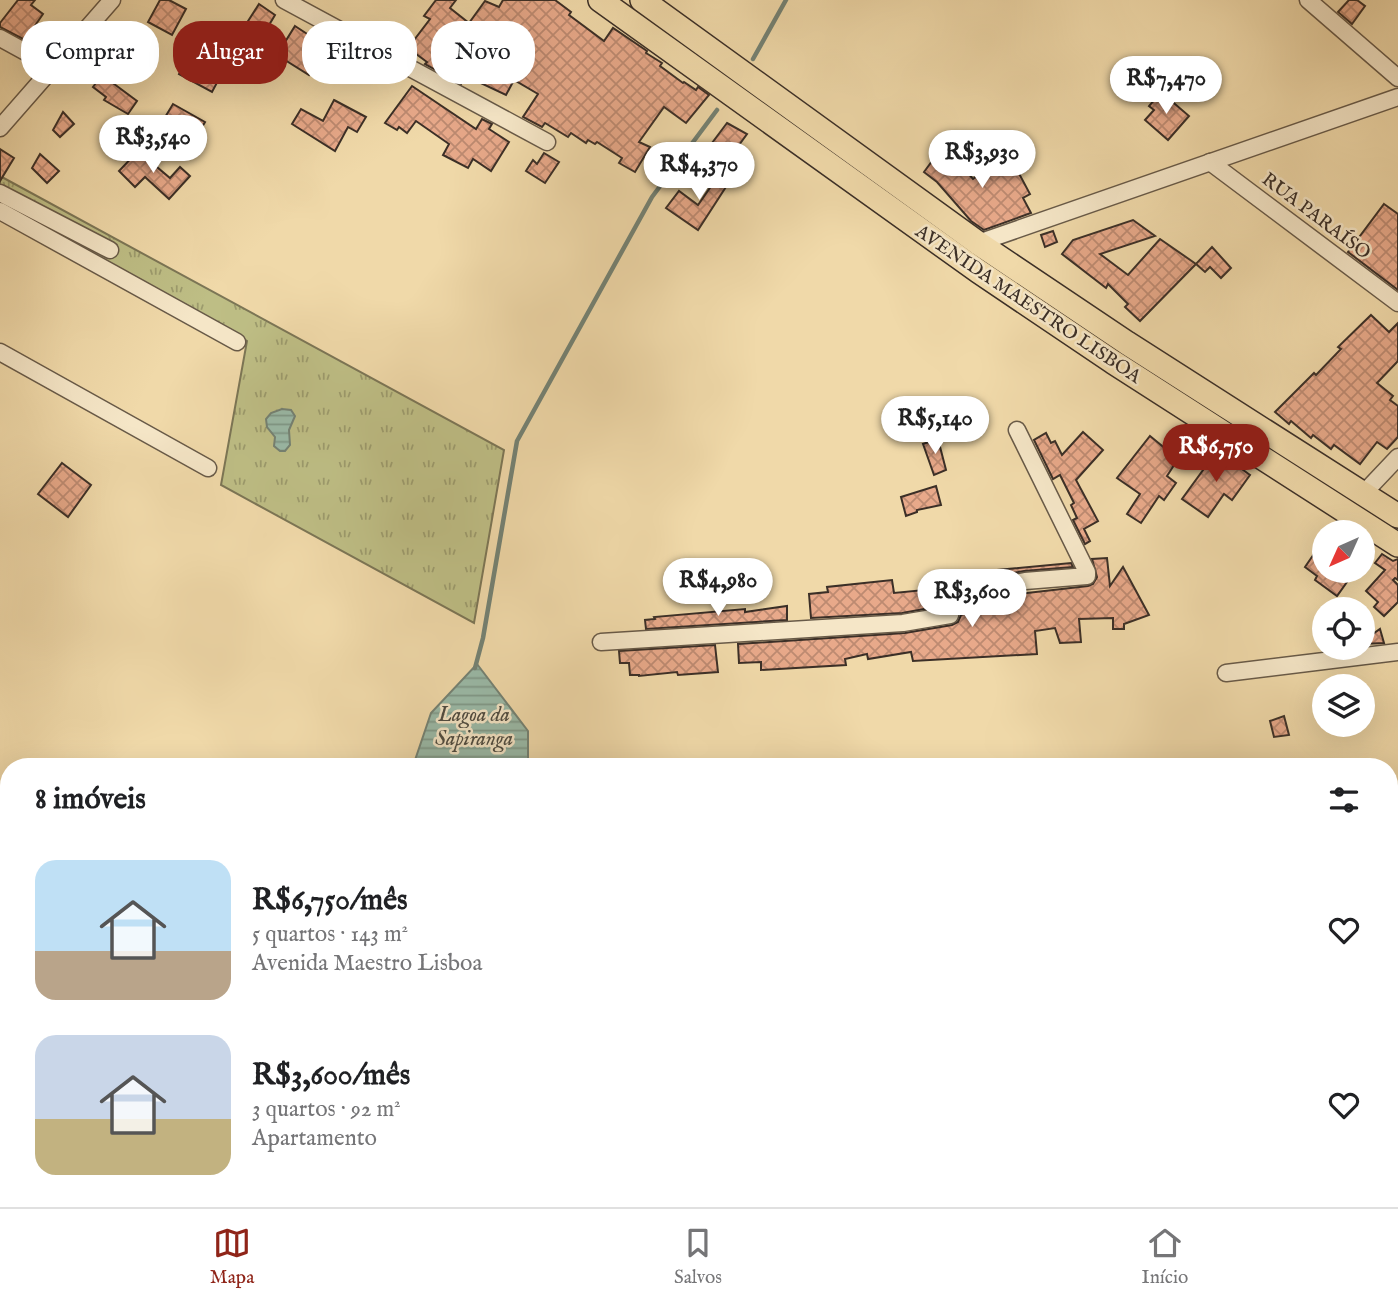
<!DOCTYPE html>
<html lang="pt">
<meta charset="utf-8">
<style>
:root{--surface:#fff;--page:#f2f2f2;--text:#202124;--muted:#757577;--line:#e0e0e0;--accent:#8f2418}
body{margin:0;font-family:"IM FELL English",serif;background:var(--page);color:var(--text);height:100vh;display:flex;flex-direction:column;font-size:26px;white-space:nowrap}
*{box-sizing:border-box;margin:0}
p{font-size:23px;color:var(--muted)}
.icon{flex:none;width:38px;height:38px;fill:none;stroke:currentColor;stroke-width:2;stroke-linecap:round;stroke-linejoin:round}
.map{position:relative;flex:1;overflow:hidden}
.sheet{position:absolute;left:0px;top:758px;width:1398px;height:450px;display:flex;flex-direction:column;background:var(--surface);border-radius:28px 28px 0 0;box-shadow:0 7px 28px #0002}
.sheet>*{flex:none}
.guide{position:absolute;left:21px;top:21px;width:700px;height:63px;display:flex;gap:14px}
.needle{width:46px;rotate:225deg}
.buttons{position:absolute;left:1312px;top:520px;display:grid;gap:14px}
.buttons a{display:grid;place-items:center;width:63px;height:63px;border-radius:50%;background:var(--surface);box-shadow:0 7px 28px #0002;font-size:35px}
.price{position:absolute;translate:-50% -60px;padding:0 16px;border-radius:24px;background:#fff;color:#222;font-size:23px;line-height:46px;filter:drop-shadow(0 2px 4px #0008)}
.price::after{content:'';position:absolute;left:50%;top:42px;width:21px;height:16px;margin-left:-10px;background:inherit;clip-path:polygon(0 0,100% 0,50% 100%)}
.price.on{background:var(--accent);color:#fff}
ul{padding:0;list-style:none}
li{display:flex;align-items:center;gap:21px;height:175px;padding:0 35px}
li span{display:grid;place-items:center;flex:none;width:196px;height:140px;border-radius:21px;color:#555}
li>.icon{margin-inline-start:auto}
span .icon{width:84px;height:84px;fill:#fffc;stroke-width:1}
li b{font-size:30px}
h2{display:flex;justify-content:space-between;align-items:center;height:84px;padding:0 35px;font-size:30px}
.pill{padding:0 24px;border-radius:28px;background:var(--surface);box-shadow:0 7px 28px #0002;font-size:24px;line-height:63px}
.pill.on{background:var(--accent);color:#fff}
.menu{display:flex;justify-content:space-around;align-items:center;height:98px;border-top:2px solid var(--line);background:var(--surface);font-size:19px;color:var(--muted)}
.menu a{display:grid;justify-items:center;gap:4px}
.menu .on{color:var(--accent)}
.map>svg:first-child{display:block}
</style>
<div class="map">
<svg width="1398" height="1207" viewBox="0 0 1398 1207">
<defs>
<pattern id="park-tufts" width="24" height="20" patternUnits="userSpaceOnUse" patternTransform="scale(1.75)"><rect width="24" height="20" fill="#bebe85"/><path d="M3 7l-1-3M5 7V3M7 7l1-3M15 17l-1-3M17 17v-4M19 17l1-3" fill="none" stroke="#9c9b6d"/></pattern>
<pattern id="water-rules" width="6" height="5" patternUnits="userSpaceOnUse" patternTransform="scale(1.75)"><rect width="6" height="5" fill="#9abaa8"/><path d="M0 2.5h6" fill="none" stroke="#7f9889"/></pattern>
<pattern id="building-cross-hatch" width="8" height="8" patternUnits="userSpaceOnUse" patternTransform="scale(1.75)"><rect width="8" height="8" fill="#e8a98a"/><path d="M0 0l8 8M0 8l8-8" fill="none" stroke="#bd8a71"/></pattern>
</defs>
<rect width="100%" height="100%" fill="#f0d9a9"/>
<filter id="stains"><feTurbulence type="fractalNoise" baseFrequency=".00286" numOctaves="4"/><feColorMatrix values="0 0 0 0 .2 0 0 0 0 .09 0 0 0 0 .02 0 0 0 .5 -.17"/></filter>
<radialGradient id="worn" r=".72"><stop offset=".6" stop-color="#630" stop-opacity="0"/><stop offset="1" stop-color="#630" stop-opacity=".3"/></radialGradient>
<polygon fill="url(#park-tufts)" stroke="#7c7656" stroke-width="2" points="0,176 504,450 474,623 221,485 247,341 0,204"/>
<g fill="url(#water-rules)" stroke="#748274" stroke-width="2">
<polygon points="282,409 291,410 295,416 289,430 290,445 285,451 280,451 274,446 275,437 267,427 266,419 271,413"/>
<polygon points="477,664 528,731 528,766 413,766 431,713"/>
<polygon points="307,1199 526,1199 529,1207 307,1207"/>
</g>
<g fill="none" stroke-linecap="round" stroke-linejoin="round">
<g stroke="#748274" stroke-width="4.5">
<polyline points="753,59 786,0"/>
<polyline points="475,668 483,638 517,441 652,197 717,110"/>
</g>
</g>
<g fill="url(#building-cross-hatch)" stroke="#3b2f27" stroke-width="2">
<polygon points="18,0 35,0 31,5 43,14 25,40 0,27 0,23"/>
<polygon points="160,0 169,0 186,9 172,35 148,22"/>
<polygon points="436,0 456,0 450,8 469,23 485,1 499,7 503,0 555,0 571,12 569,15 604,41 613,28 647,51 646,53 662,63 660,66 683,83 684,82 696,90 698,87 709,95 686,123 664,107 639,142 650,147 635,172 619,163 622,158 597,142 595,144 588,140 586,143 571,133 568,137 545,123 542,127 523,117 538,94 514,80 506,95 466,76 461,84 425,64 427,62 408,48 430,19 424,16"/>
<polygon points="1349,0 1357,0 1365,6 1352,24 1338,12"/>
<polygon points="259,4 275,15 260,40 243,29"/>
<polygon points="295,26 324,45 317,54 323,59 315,71 312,69 309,75 277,55"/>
<polygon points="186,61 220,77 212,92 179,74"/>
<polygon points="102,75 137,101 128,114 104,100 106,97 93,87"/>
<polygon points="412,86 476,129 482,119 492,124 489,129 509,142 491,171 473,159 468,168 443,155 449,144 416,121 407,133 399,127 397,130 385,123"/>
<polygon points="1161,92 1189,116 1168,140 1145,120 1154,110 1149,106"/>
<polygon points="334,100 366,117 357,132 348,127 335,151 292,124 301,109 323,121"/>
<polygon points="173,104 205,122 196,137 164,119"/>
<polygon points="63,112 74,124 60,137 53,130"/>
<polygon points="727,123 747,134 731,156 712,143"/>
<polygon points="0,149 14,158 0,181"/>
<polygon points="941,149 958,162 973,179 991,165 989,161 1000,154 1009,172 1016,168 1030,194 1023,198 1031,213 984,230 971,221 937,182 924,172"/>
<polygon points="138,151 170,178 180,167 190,176 169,199 145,177 135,187 119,171"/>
<polygon points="544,153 559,162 545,183 526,171 533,160 537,164"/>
<polygon points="40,154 59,171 47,183 32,168"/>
<polygon points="723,169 733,176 698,230 666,208 679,191 698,205"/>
<polygon points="1384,204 1398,214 1398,290 1348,252"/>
<polygon points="1133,220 1155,236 1100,254 1128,275 1160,239 1196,264 1212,247 1231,268 1221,278 1210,267 1205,272 1196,264 1140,321 1125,307 1128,304 1108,284 1106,288 1062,254 1073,240"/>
<polygon points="1053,231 1057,242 1045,247 1041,235"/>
<polygon points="1371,315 1389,332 1398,323 1398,361 1377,383 1393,396 1390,400 1398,406 1398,437 1387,449 1377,442 1360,464 1334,445 1331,449 1313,435 1311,438 1291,421 1289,424 1275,412 1314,373 1316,375 1341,349 1338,347"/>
<polygon points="1083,432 1103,450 1076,480 1098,521 1084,529 1090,541 1085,544 1073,520 1077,518 1071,505 1074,503 1060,475 1053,479 1034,440 1046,433 1051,443 1055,441 1062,455"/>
<polygon points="1150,436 1178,459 1167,476 1176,483 1164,500 1159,496 1141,523 1127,514 1140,494 1117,478"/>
<polygon points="938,439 946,470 934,475 923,444"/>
<polygon points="1217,451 1250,475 1232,500 1224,494 1208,517 1182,499"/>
<polygon points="62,463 91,485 68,517 38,494"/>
<polygon points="936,486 941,505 917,510 917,512 906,516 901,497"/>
<polygon points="1325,538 1325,570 1346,570 1352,575 1337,596 1315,580 1317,576 1305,567"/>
<polygon points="1382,554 1393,561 1398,559 1398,580 1395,578 1393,580 1398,585 1398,602 1384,616 1374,607 1378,602 1366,591 1385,570 1375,563"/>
<polygon points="1107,558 1110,586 1123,567 1149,615 1124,624 1124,629 1113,629 1113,618 1079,619 1081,642 1060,643 1055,628 1035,631 1037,654 913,661 911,652 868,659 867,654 845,659 846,665 761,670 761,662 739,663 738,644 905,633 952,625 958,622 961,615 998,602 1010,595 1088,586 1093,584 1097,577 1092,559"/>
<polygon points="1071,563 1073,567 1024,571 1003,575 990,582 949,597 941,606 902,613 811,618 809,594 828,592 827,587 892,580 894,593 924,590 925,598 947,594 946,588 956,587 955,574"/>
<polygon points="787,606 787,620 646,629 645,620 655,619 654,617 745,609 745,612"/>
<polygon points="1380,629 1384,643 1363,644 1363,641"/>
<polygon points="715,645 718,672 678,675 677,672 639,676 639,675 630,675 629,663 620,663 619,651"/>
<polygon points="1284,716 1289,735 1274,737 1270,721"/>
</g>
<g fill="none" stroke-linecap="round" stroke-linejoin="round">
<defs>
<g id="minor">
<polyline points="284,0 547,142"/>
<polyline points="1308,0 1398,78"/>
<polyline points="0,38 53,67"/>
<polyline points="0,128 112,0"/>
<polyline points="1210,162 1398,303"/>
<polyline points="0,193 110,250"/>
<polyline points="0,211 237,342"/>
<polyline points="978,243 1398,97"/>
<polyline points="0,352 208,468"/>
<polyline points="1363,494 1398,457"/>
<polyline points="601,642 903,623 950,615 952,607 995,592 1006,585 1025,581 1087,576 1087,572 1017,430"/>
<polyline points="1226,673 1398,652"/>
<polyline points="1390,807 1398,805"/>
<polyline points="1390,908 1398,905"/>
<polyline points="1390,1138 1398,1154"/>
<polyline points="0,1188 9,1194"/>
<polyline points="15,1199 27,1207"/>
<polyline points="1013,1199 1017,1207"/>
<polyline points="1123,1199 1129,1207"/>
<polyline points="1212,1199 1217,1207"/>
<polyline points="1232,1207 1248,1199"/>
</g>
<g id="highway">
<polyline points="600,0 978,271 1113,362 1398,545"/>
<polyline points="642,0 978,243 1127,343 1398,516"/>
</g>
</defs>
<use href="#minor" stroke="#685a48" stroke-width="19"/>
<use href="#highway" stroke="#3b2f27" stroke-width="26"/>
<use href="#minor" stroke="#f5e6c7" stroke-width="16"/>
<use href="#highway" stroke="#f0d9a9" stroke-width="23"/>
</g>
<g text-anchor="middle" stroke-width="5" stroke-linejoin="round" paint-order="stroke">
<g font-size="19" fill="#3b2f27" stroke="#f5e6c7">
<text transform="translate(1317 215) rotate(37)" y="7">RUA PARAÍSO</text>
<text transform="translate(1029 303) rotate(34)" y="7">AVENIDA MAESTRO LISBOA</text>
</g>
<g font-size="21" font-style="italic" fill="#4e4b41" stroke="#f5e6c7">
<text x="474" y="721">Lagoa da<tspan x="474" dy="24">Sapiranga</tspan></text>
</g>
</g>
<rect width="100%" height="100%" filter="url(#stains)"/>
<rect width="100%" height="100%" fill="url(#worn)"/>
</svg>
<div class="buttons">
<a><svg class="needle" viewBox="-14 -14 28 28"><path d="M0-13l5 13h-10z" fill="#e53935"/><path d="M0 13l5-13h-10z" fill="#757577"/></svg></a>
<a><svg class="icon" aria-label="locate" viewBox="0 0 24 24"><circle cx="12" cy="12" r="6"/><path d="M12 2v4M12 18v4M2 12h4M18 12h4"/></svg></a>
<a><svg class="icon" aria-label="layers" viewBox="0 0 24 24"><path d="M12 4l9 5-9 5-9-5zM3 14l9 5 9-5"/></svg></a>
</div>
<b class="price" style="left:1166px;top:116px">R$7,470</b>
<b class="price" style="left:153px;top:175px">R$3,540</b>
<b class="price" style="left:982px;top:190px">R$3,930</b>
<b class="price" style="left:699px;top:202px">R$4,370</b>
<b class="price" style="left:935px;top:456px">R$5,140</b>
<b class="price on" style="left:1216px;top:484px">R$6,750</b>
<b class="price" style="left:718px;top:618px">R$4,980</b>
<b class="price" style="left:972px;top:629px">R$3,600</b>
<div class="guide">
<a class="pill">Comprar</a>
<a class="pill on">Alugar</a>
<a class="pill">Filtros</a>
<a class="pill">Novo</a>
</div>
<section class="sheet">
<h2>8 imóveis<svg class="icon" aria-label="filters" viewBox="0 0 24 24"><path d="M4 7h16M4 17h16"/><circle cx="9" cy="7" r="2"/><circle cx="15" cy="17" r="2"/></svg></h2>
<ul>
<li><span style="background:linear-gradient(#bfe0f5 65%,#b9a48a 0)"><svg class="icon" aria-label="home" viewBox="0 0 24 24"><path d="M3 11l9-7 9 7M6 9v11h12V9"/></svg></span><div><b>R$6,750/mês</b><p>5 quartos · 143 m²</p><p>Avenida Maestro Lisboa</p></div><svg class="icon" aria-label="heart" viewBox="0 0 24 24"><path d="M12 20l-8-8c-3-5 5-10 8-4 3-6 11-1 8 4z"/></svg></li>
<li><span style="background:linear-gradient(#c9d6e8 60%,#c2b280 0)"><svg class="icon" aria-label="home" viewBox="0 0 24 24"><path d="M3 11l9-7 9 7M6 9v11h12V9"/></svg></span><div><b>R$3,600/mês</b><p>3 quartos · 92 m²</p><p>Apartamento</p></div><svg class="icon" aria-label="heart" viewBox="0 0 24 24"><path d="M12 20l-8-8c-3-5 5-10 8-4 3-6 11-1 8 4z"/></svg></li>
</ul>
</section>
</div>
<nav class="menu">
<a class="on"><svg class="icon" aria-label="map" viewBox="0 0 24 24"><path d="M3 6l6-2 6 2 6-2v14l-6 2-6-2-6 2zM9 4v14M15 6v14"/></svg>Mapa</a>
<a><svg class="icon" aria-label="saved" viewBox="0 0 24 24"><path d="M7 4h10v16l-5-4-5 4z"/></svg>Salvos</a>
<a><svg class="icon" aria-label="home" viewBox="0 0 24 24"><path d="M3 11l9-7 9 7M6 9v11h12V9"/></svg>Início</a>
</nav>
